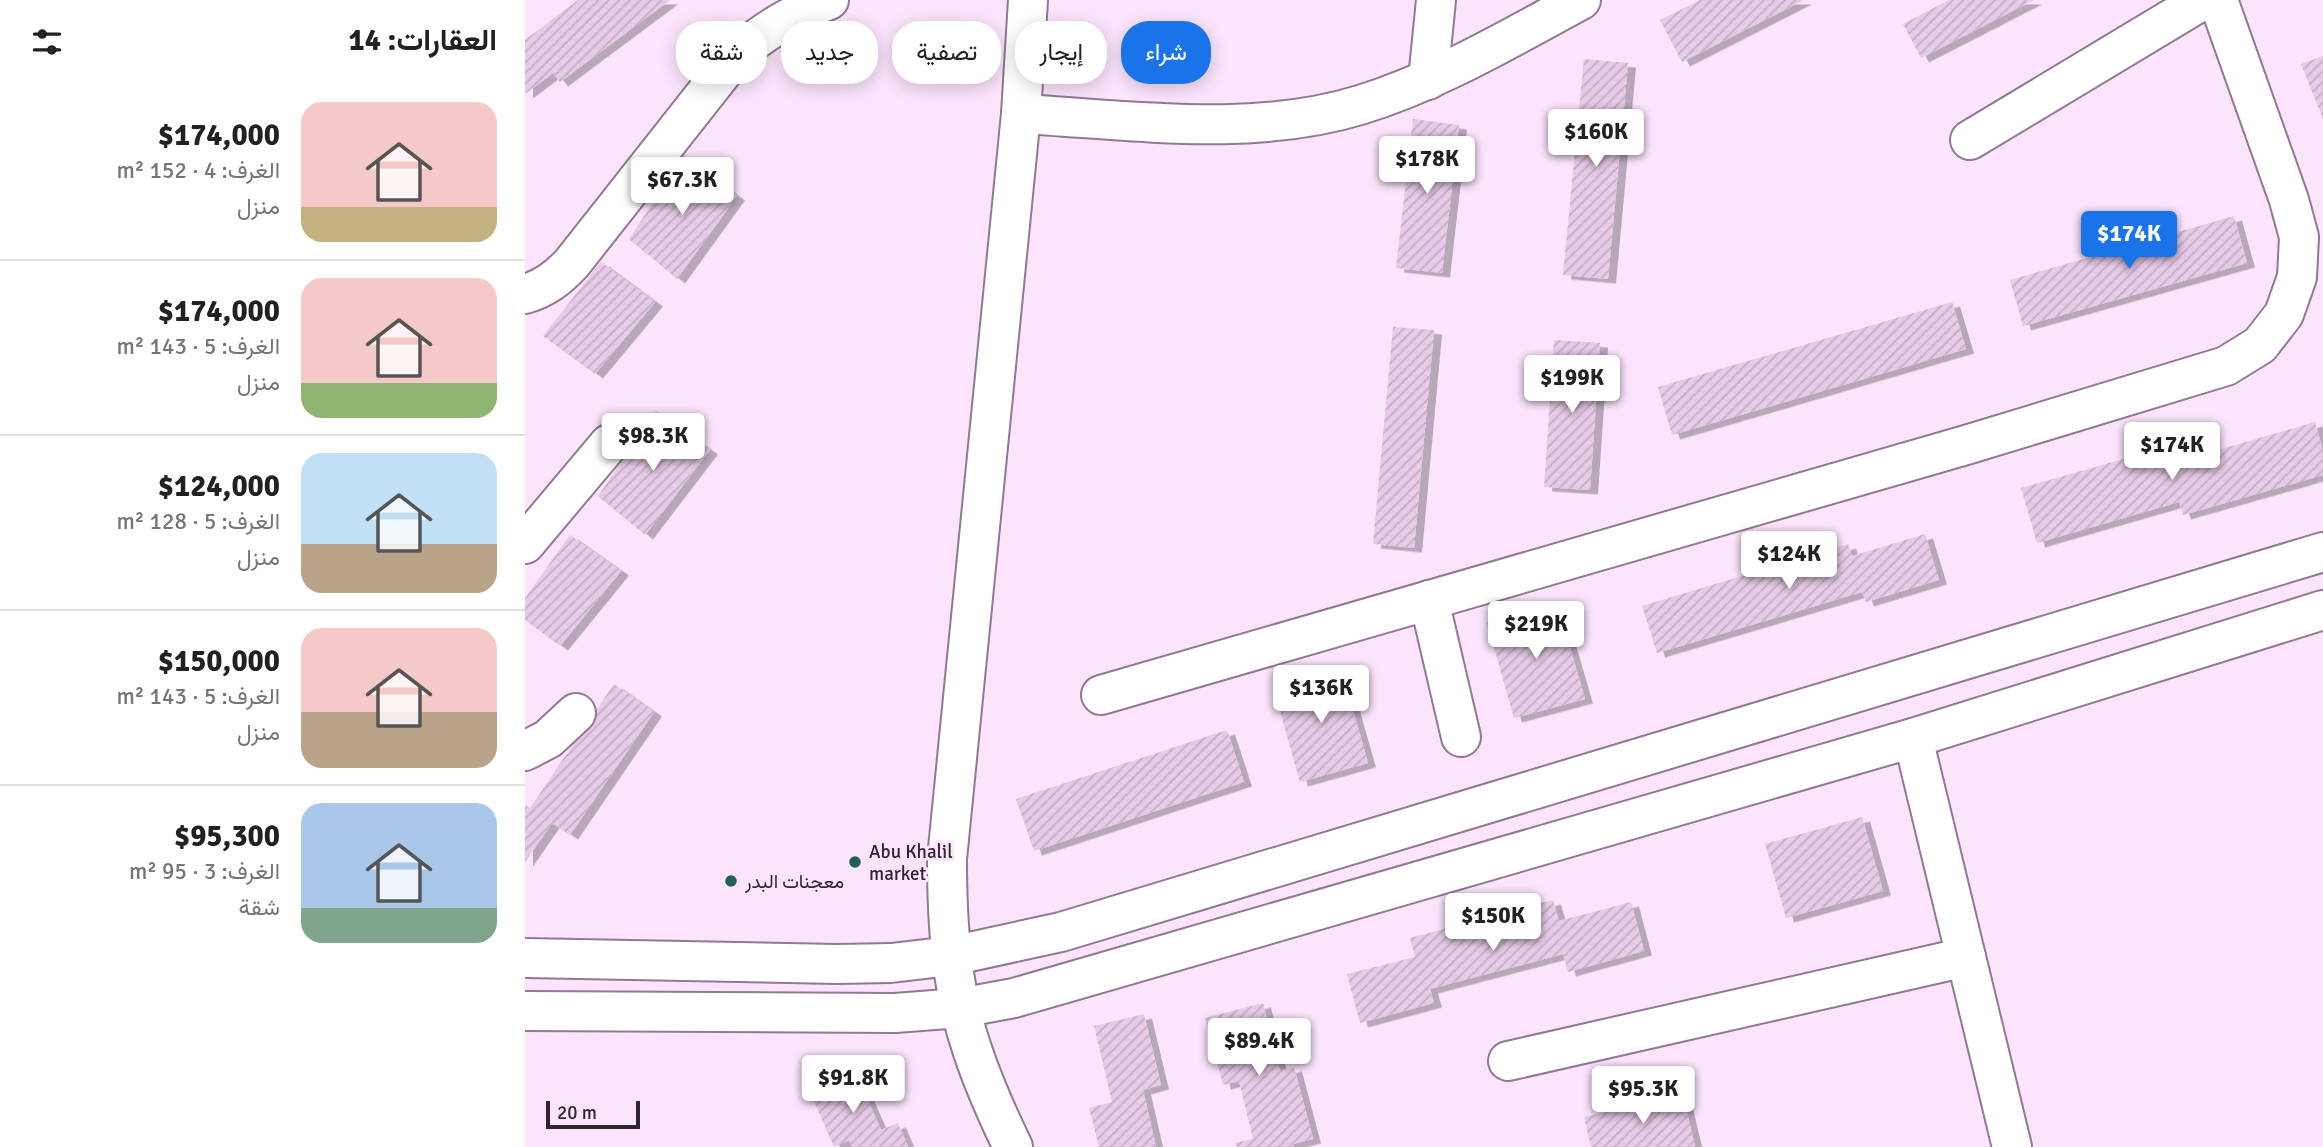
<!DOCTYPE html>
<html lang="ar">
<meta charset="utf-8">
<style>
:root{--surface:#fff;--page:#f6f6f6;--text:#202124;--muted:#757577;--line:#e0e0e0;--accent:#1a73e8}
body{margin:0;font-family:Signika,Vazirmatn,sans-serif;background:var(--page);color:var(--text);direction:rtl;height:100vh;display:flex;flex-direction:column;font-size:26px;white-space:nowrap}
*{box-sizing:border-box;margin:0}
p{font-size:23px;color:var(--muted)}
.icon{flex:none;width:38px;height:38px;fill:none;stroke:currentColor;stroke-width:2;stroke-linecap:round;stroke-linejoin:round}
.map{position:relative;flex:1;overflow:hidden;direction:ltr}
.side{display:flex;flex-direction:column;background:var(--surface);width:525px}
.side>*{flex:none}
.banner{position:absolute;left:21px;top:21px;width:665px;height:63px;direction:rtl;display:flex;gap:14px}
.scale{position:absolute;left:21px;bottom:18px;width:94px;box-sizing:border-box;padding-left:7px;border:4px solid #2f252f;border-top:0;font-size:19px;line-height:24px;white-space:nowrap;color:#2f252f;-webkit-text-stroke:5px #fbe4fc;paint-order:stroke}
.price{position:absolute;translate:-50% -60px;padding:0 16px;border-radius:7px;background:#fff;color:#222;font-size:23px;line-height:46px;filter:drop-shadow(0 2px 4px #0008)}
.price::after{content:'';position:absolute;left:50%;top:42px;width:21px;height:16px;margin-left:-10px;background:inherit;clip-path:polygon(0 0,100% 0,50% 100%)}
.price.current{background:var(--accent);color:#fff}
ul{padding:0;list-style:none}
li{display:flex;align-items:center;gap:21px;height:175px;padding:0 28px}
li+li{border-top:2px solid var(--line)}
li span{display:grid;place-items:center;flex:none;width:196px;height:140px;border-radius:21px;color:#555}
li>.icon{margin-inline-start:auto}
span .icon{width:84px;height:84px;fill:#fffc;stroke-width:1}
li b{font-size:30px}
h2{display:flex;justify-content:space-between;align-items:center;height:84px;padding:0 28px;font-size:30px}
.pill{padding:0 24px;border-radius:28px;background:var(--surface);box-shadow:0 4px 18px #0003;font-size:24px;line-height:63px}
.pill.current{background:var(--accent);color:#fff}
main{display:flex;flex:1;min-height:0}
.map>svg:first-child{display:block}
</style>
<main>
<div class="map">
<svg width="1798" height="1147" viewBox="0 0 1798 1147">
<defs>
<pattern id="building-hatch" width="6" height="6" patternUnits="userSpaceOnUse" patternTransform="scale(1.75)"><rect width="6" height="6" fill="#e6cae7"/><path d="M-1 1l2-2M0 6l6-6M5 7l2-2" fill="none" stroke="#c6adc6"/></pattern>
<filter id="shadow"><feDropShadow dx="8" dy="4.5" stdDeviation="0" flood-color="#0004"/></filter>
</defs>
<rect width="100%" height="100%" fill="#fbe4fc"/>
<g fill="url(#building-hatch)" filter="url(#shadow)">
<polygon points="53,0 145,0 35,82 28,73 0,94 0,40"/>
<polygon points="1175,0 1279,0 1157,62 1135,20"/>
<polygon points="1424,0 1509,0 1396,58 1378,24"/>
<polygon points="1798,56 1798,119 1776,64"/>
<polygon points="1059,59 1103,63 1083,279 1038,275"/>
<polygon points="888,119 934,125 917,273 871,268"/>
<polygon points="159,155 212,196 152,279 104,239"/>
<polygon points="1709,216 1722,263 1498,326 1485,280"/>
<polygon points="76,262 130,302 70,374 18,336"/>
<polygon points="1427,302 1441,349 1147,435 1133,387"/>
<polygon points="868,327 909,330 889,548 848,544"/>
<polygon points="1029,340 1075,343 1065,490 1019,487"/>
<polygon points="131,411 185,450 120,535 73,496"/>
<polygon points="1790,422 1798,451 1798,475 1658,515 1654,502 1512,543 1496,488 1644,446 1648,463"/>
<polygon points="1400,534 1414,580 1341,602 1337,592 1132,653 1117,606 1323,544 1327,556"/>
<polygon points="45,535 96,571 35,646 0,620 0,598"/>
<polygon points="1032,603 1060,699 989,718 962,623"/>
<polygon points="816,668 843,763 775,782 748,687"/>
<polygon points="89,684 129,712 45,835 27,823 0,862 0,805 5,808"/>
<polygon points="702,730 719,782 509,851 491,799"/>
<polygon points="1337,817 1358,891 1261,918 1240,844"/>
<polygon points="1028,900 1034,921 1106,902 1119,951 1043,972 1038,954 905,989 909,1003 835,1023 822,974 890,957 885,938"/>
<polygon points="738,1003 755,1071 769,1067 788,1139 768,1144 769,1147 712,1147 710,1143 728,1139 714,1081 698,1085 680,1018"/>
<polygon points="619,1014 636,1085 618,1090 631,1147 574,1147 564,1108 587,1102 569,1026"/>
<polygon points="330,1071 356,1130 373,1123 383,1147 327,1147 324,1140 309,1147 284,1090"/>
<polygon points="1158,1095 1170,1147 1066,1147 1059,1117"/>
</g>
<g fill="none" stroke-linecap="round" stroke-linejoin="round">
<defs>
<g id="minor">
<polyline points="903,80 911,0"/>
<path d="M496,114C607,120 727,138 835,105C913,81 985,38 1056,0"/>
<polyline points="1445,140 1678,0"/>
<path d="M0,294C20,288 33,278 47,263L211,55C241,30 267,14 304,0"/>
<polyline points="0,544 84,444"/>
<polyline points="904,600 936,737"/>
<polyline points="576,695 1441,445 1701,366 1735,345 1759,314 1772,277 1774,237 1764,200 1693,0"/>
<polyline points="1388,738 1487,1147"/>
<polyline points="0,751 23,739 51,713"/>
<polyline points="0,958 312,964 366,963 426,956 536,932 1798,552"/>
<polyline points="0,1011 370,1013 435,1008 489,998 1388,738 1798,610"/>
<polyline points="983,1061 1441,957"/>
<path d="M488,1147C473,1116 459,1085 448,1052C426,989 422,924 422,859L496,114L503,0"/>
</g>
</defs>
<use href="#minor" stroke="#917893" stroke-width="42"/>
<use href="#minor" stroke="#fff" stroke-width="38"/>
</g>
<g fill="#1f6253" stroke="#fbe4fc" stroke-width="2.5">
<circle cx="330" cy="862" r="7"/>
<circle cx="206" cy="881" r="7"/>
</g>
<g text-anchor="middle" stroke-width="6" stroke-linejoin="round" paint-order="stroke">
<g font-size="19" fill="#2f252f" stroke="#fbe4fc" text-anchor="start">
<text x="344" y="858">Abu Khalil<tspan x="344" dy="22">market</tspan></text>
<text x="220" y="888">معجنات البدر</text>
</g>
</g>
</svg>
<div class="scale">20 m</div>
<b class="price" style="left:1071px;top:169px">$160K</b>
<b class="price" style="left:902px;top:196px">$178K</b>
<b class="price" style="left:157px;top:217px">$67.3K</b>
<b class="price current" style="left:1604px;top:271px">$174K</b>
<b class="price" style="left:1047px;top:415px">$199K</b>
<b class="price" style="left:128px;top:473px">$98.3K</b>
<b class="price" style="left:1647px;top:482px">$174K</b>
<b class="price" style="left:1264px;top:591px">$124K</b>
<b class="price" style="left:1011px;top:661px">$219K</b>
<b class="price" style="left:796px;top:725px">$136K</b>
<b class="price" style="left:968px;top:953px">$150K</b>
<b class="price" style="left:734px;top:1078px">$89.4K</b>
<b class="price" style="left:328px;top:1115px">$91.8K</b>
<b class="price" style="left:1118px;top:1126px">$95.3K</b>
<div class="banner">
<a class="pill current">شراء</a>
<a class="pill">إيجار</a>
<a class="pill">تصفية</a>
<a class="pill">جديد</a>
<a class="pill">شقة</a>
</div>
</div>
<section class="side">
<h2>العقارات: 14<svg class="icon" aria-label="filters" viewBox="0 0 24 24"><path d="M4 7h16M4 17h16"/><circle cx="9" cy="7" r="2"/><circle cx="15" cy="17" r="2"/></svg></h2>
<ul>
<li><span style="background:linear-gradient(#f6c9c9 75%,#c2b280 0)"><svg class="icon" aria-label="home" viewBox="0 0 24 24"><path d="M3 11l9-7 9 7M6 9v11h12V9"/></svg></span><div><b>$174,000</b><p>الغرف: 4 · 152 m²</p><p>منزل</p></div></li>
<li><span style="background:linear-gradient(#f6c9c9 75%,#8fb573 0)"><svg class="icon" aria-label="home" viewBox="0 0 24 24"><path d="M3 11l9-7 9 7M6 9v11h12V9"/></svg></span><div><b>$174,000</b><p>الغرف: 5 · 143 m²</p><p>منزل</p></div></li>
<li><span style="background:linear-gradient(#bfe0f5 65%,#b9a48a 0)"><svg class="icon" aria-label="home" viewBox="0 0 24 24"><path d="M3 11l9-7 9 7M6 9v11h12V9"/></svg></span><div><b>$124,000</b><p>الغرف: 5 · 128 m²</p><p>منزل</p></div></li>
<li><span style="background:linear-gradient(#f6c9c9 60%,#b9a48a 0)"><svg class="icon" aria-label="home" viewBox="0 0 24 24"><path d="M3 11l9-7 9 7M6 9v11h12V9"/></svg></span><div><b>$150,000</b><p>الغرف: 5 · 143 m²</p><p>منزل</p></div></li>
<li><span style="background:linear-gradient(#a9c7e8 75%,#7fa58c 0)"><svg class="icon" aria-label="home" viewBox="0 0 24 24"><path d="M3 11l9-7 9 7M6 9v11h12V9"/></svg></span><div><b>$95,300</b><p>الغرف: 3 · 95 m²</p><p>شقة</p></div></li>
</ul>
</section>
</main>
